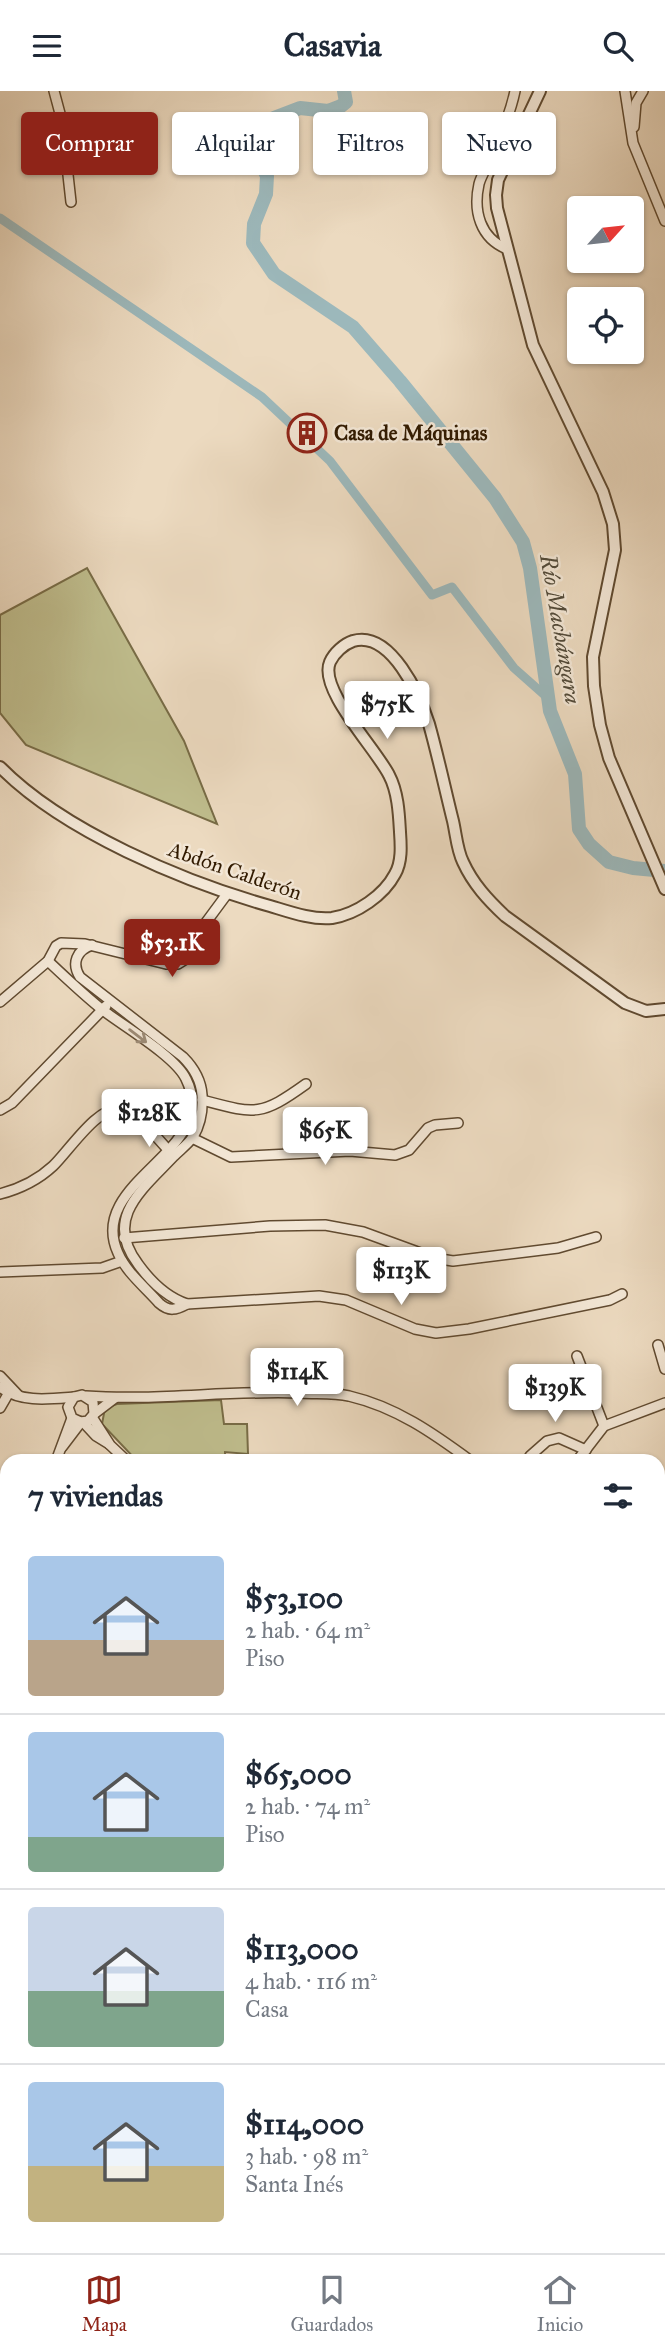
<!DOCTYPE html>
<html lang="es">
<meta charset="utf-8">
<style>
:root{--surface:#fff;--page:#f2f2f3;--text:#1f2937;--muted:#747a83;--line:#e0e1e3;--accent:#8f2418}
body{margin:0;font-family:"IM FELL Great Primer",serif;background:var(--page);color:var(--text);height:100vh;display:flex;flex-direction:column;font-size:26px;white-space:nowrap}
*{box-sizing:border-box;margin:0}
p{font-size:23px;color:var(--muted)}
.icon{flex:none;width:38px;height:38px;fill:none;stroke:currentColor;stroke-width:2;stroke-linecap:round;stroke-linejoin:round}
.map{position:relative;flex:1;overflow:hidden}
.side{position:absolute;left:0px;top:1363px;width:665px;height:800px;display:flex;flex-direction:column;background:var(--surface);border-radius:21px 21px 0 0;box-shadow:0 2px 5px #0004}
.side>*{flex:none}
.top-card{position:absolute;left:21px;top:21px;width:623px;height:63px;display:flex;gap:14px}
.needle{width:46px;rotate:63deg}
.tools{position:absolute;left:567px;top:105px;display:grid;gap:14px}
.tools a{display:grid;place-items:center;width:77px;height:77px;border-radius:7px;background:var(--surface);box-shadow:0 2px 5px #0004;font-size:35px}
.price{position:absolute;translate:-50% -60px;padding:0 16px;border-radius:7px;background:#fff;color:#222;font-size:23px;line-height:46px;filter:drop-shadow(0 2px 4px #0008)}
.price::after{content:'';position:absolute;left:50%;top:42px;width:21px;height:16px;margin-left:-10px;background:inherit;clip-path:polygon(0 0,100% 0,50% 100%)}
.price.active{background:var(--accent);color:#fff}
ul{padding:0;list-style:none}
li{display:flex;align-items:center;gap:21px;height:175px;padding:0 28px}
li+li{border-top:2px solid var(--line)}
li span{display:grid;place-items:center;flex:none;width:196px;height:140px;border-radius:7px;color:#555}
li>.icon{margin-inline-start:auto}
span .icon{width:84px;height:84px;fill:#fffc;stroke-width:1}
li b{font-size:30px}
h2{display:flex;justify-content:space-between;align-items:center;height:84px;padding:0 28px;font-size:30px}
.chip{padding:0 24px;border-radius:7px;background:var(--surface);box-shadow:0 2px 5px #0004;font-size:24px;line-height:63px}
.chip.active{background:var(--accent);color:#fff}
header{display:flex;justify-content:space-between;align-items:center;height:91px;padding:0 28px;background:var(--surface);font-size:32px;font-weight:800}
.tabs{display:flex;justify-content:space-around;align-items:center;height:98px;border-top:2px solid var(--line);background:var(--surface);font-size:19px;color:var(--muted)}
.tabs a{display:grid;justify-items:center;gap:4px}
.tabs .active{color:var(--accent)}
.map>svg:first-child{display:block}
</style>
<header><svg class="icon" aria-label="menu" viewBox="0 0 24 24"><path d="M4 6h16M4 12h16M4 18h16"/></svg>Casavia<svg class="icon" aria-label="search" viewBox="0 0 24 24"><circle cx="10" cy="10" r="6"/><path d="M15 15l6 6"/></svg></header>
<div class="map">
<svg width="665" height="2162" viewBox="0 0 665 2162">
<rect width="100%" height="100%" fill="#ecdac0"/>
<filter id="stains"><feTurbulence type="fractalNoise" baseFrequency=".00286" numOctaves="4"/><feColorMatrix values="0 0 0 0 .2 0 0 0 0 .09 0 0 0 0 .02 0 0 0 .5 -.17"/></filter>
<radialGradient id="worn" r=".72"><stop offset=".6" stop-color="#630" stop-opacity="0"/><stop offset="1" stop-color="#630" stop-opacity=".3"/></radialGradient>
<g fill="#bfbd8d" stroke="#786c46" stroke-width="2">
<polygon points="87,477 184,650 217,733 26,654 0,622 0,524"/>
<polygon points="221,1309 224,1333 247,1333 248,1363 225,1361 225,1370 137,1370 102,1333 105,1317 117,1313"/>
</g>
<g fill="none" stroke-linecap="round" stroke-linejoin="round">
<polyline stroke="#9cb8bb" stroke-width="9" points="0,127 262,306 330,370 432,504 452,496 514,577 549,608"/>
<polyline stroke="#9cb8bb" stroke-width="14" points="344,0 346,11 341,15 328,20 300,17 266,30 257,45 257,64 267,85 266,103 254,133 253,152 274,183 353,236 400,290 495,407 523,451 530,477 550,620 575,683 579,738 589,753 609,771 633,777 665,780"/>
<defs>
<g id="minor">
<polyline points="54,0 62,30 71,111"/>
<polyline points="625,0 633,52 665,130"/>
<polyline points="634,36 636,12 643,0"/>
<path d="M507,158C480,147 473,120 479,93C481,85 487,76 490,68C500,45 510,24 515,0"/>
<path d="M92,854C77,859 71,872 80,886L183,966C194,977 201,989 202,1004C203,1018 200,1034 193,1046C188,1053 180,1059 174,1065C143,1098 103,1127 138,1173C151,1191 166,1206 187,1213L319,1205L346,1209L415,1238L436,1242L469,1238L610,1209L622,1203"/>
<polyline points="156,869 193,849"/>
<path d="M48,870C66,887 85,905 104,920C125,936 176,966 186,988C222,1061 85,1089 118,1162C126,1181 146,1197 159,1212C169,1221 176,1219 187,1213"/>
<polyline points="0,911 48,870 56,855 61,852 85,853 166,873 178,873 186,868 193,849 227,803"/>
<path d="M202,1009C255,1023 260,1026 306,993"/>
<polyline points="0,1019 12,1012 106,915"/>
<polyline points="192,1047 231,1066 350,1060 395,1064 409,1059 428,1037 435,1034 458,1032"/>
<path d="M0,1103C19,1098 38,1089 53,1075C68,1061 99,1013 121,1018C137,1022 159,1049 170,1061"/>
<polyline points="124,1147 270,1135 325,1134 363,1141 434,1167 453,1170 558,1157 596,1146"/>
<polyline points="0,1181 102,1177 122,1170"/>
<polyline points="658,1254 665,1278"/>
<polyline points="577,1265 604,1335"/>
<polyline points="0,1285 18,1304"/>
<path d="M0,1296C20,1312 50,1308 74,1306"/>
<path d="M86,1305C158,1310 229,1299 301,1302C316,1303 334,1302 349,1305C396,1316 433,1342 471,1370"/>
<polyline points="0,1317 11,1298"/>
<polyline points="94,1323 115,1307"/>
<polyline points="92,1326 110,1354 127,1370"/>
<polyline points="83,1331 96,1345 109,1353"/>
<polyline points="62,1356 81,1331 88,1330 94,1323 93,1311 82,1304 74,1306 68,1316 72,1327 81,1331"/>
<polyline points="530,1365 547,1350 559,1347 586,1359"/>
<polyline points="56,1370 72,1327"/>
<polyline points="577,1370 604,1335 665,1312"/>
<polyline points="0,1446 7,1437"/>
<polyline points="658,1507 665,1505"/>
<polyline points="0,1650 7,1642"/>
<polyline points="658,1664 664,1673"/>
<polyline points="0,1749 7,1747"/>
<polyline points="0,1852 4,1866 7,1865"/>
<polyline points="658,1970 665,1970"/>
<polyline points="0,2041 7,2057"/>
<polyline points="0,2098 7,2099"/>
<polyline points="345,2156 347,2162"/>
<polyline points="356,2156 358,2162"/>
<polyline points="482,2162 494,2156"/>
</g>
<g id="tertiary">
<polyline points="540,0 498,89 496,104 497,117 533,254 603,401 613,433 615,459 593,566 594,595 600,634 609,667 665,798"/>
<path d="M0,676C63,740 184,791 270,815C290,821 312,829 332,827C357,823 384,804 395,783C402,771 401,755 400,741C399,723 398,701 389,684C376,658 318,598 330,571C334,562 344,553 353,550C391,539 420,605 429,633C438,665 445,698 453,730C456,743 457,759 463,771C473,793 488,809 505,825L625,912L646,920L665,918"/>
</g>
</defs>
<use href="#minor" stroke="#604a30" stroke-width="12"/>
<use href="#tertiary" stroke="#604a30" stroke-width="14"/>
<use href="#minor" stroke="#f3e7d6" stroke-width="9"/>
<use href="#tertiary" stroke="#f3e7d6" stroke-width="10"/>
</g>
<defs><path id="oneway-shaft" d="M-6 0H5M1.5-3L5.5 0L1.5 3" fill="none" stroke-width="1.6" stroke-linecap="round" stroke-linejoin="round" transform="scale(1.75)"/></defs>
<use stroke="#9c8b76" href="#oneway-shaft" transform="translate(138 945) rotate(37)"/>
<defs>
<symbol id="building-ring" viewBox="-11 -11 22 22"><circle r="9.5" fill="#f3e7d6" stroke="#8f2418" stroke-width="1.5"/><path d="M-4-6H4V6H1V3H-1V6H-4ZM-2.5-4.3h1.7v1.8h-1.7ZM.8-4.3h1.7v1.8H.8ZM-2.5-1h1.7V.8h-1.7ZM.8-1h1.7V.8H.8Z" fill="#8f2418"/></symbol>
</defs>
<g fill-rule="evenodd">
<use href="#building-ring" x="285" y="320" width="44" height="44"/>
</g>
<g text-anchor="middle" stroke-width="5" stroke-linejoin="round" paint-order="stroke">
<g font-size="21" font-weight="bold" fill="#311a00" stroke="#f3e7d6" text-anchor="start">
<text x="334" y="349">Casa de Máquinas</text>
</g>
<g font-size="21" fill="#311a00" stroke="#f3e7d6">
<text transform="translate(235 780) rotate(19)" y="7">Abdón Calderón</text>
</g>
<g font-size="23" font-style="italic" fill="#514938" stroke="#f3e7d6">
<text transform="translate(561 538) rotate(80)" y="8">Río Machángara</text>
</g>
</g>
<rect width="100%" height="100%" filter="url(#stains)"/>
<rect width="100%" height="100%" fill="url(#worn)"/>
</svg>
<div class="tools">
<a><svg class="needle" viewBox="-14 -14 28 28"><path d="M0-13l5 13h-10z" fill="#e53935"/><path d="M0 13l5-13h-10z" fill="#747a83"/></svg></a>
<a><svg class="icon" aria-label="locate" viewBox="0 0 24 24"><circle cx="12" cy="12" r="6"/><path d="M12 2v4M12 18v4M2 12h4M18 12h4"/></svg></a>
</div>
<b class="price" style="left:387px;top:650px">$75K</b>
<b class="price active" style="left:172px;top:888px">$53.1K</b>
<b class="price" style="left:149px;top:1058px">$128K</b>
<b class="price" style="left:325px;top:1076px">$65K</b>
<b class="price" style="left:401px;top:1216px">$113K</b>
<b class="price" style="left:297px;top:1317px">$114K</b>
<b class="price" style="left:555px;top:1333px">$139K</b>
<div class="top-card">
<a class="chip active">Comprar</a>
<a class="chip">Alquilar</a>
<a class="chip">Filtros</a>
<a class="chip">Nuevo</a>
</div>
<section class="side">
<h2>7 viviendas<svg class="icon" aria-label="filters" viewBox="0 0 24 24"><path d="M4 7h16M4 17h16"/><circle cx="9" cy="7" r="2"/><circle cx="15" cy="17" r="2"/></svg></h2>
<ul>
<li><span style="background:linear-gradient(#a9c7e8 60%,#b9a48a 0)"><svg class="icon" aria-label="home" viewBox="0 0 24 24"><path d="M3 11l9-7 9 7M6 9v11h12V9"/></svg></span><div><b>$53,100</b><p>2 hab. · 64 m²</p><p>Piso</p></div></li>
<li><span style="background:linear-gradient(#a9c7e8 75%,#7fa58c 0)"><svg class="icon" aria-label="home" viewBox="0 0 24 24"><path d="M3 11l9-7 9 7M6 9v11h12V9"/></svg></span><div><b>$65,000</b><p>2 hab. · 74 m²</p><p>Piso</p></div></li>
<li><span style="background:linear-gradient(#c9d6e8 60%,#7fa58c 0)"><svg class="icon" aria-label="home" viewBox="0 0 24 24"><path d="M3 11l9-7 9 7M6 9v11h12V9"/></svg></span><div><b>$113,000</b><p>4 hab. · 116 m²</p><p>Casa</p></div></li>
<li><span style="background:linear-gradient(#a9c7e8 60%,#c2b280 0)"><svg class="icon" aria-label="home" viewBox="0 0 24 24"><path d="M3 11l9-7 9 7M6 9v11h12V9"/></svg></span><div><b>$114,000</b><p>3 hab. · 98 m²</p><p>Santa Inés</p></div></li>
</ul>
</section>
</div>
<nav class="tabs">
<a class="active"><svg class="icon" aria-label="map" viewBox="0 0 24 24"><path d="M3 6l6-2 6 2 6-2v14l-6 2-6-2-6 2zM9 4v14M15 6v14"/></svg>Mapa</a>
<a><svg class="icon" aria-label="saved" viewBox="0 0 24 24"><path d="M7 4h10v16l-5-4-5 4z"/></svg>Guardados</a>
<a><svg class="icon" aria-label="home" viewBox="0 0 24 24"><path d="M3 11l9-7 9 7M6 9v11h12V9"/></svg>Inicio</a>
</nav>
